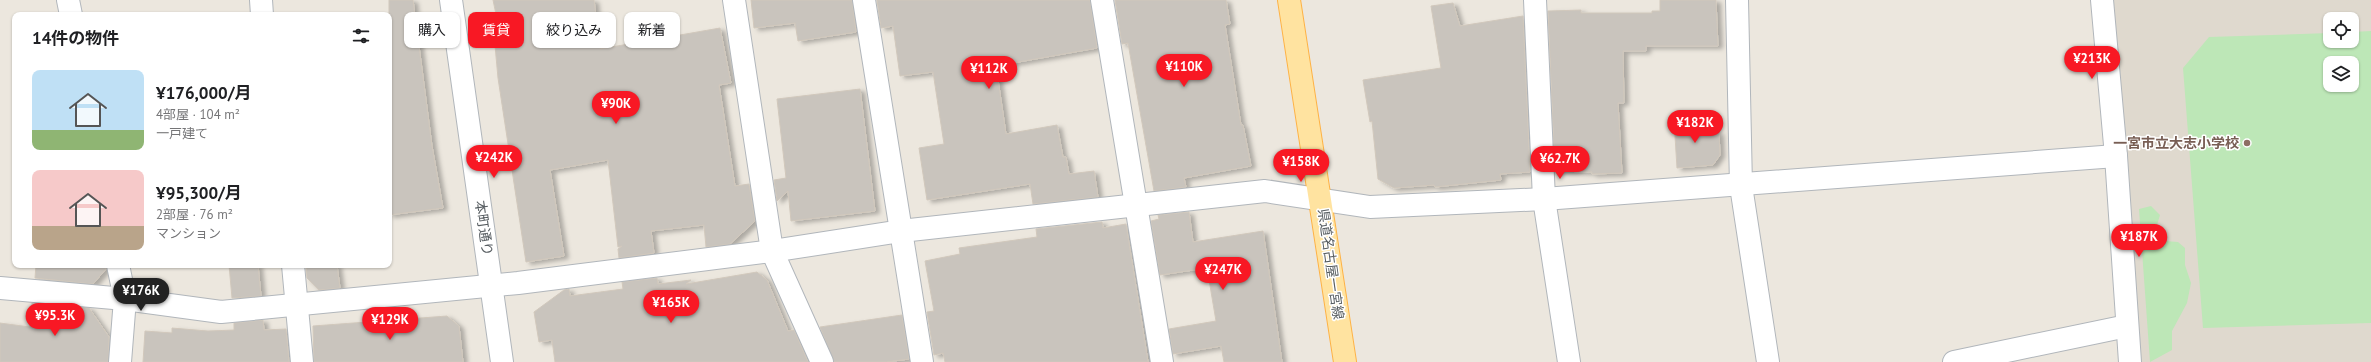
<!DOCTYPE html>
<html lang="ja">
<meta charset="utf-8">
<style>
:root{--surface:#fff;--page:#f2f2f2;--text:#202124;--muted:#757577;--accent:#f81824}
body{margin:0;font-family:"PT Sans","Noto Sans JP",sans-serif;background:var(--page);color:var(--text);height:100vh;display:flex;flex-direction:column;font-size:15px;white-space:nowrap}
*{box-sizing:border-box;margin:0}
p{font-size:13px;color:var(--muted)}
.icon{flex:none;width:22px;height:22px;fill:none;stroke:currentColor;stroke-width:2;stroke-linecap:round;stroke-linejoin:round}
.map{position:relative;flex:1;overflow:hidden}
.sheet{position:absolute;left:12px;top:12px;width:380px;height:256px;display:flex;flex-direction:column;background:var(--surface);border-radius:8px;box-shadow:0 1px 3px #0004}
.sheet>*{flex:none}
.banner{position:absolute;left:404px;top:12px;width:380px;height:36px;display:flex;gap:8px}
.fabs{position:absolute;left:2323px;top:12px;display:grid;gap:8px}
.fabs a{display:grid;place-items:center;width:36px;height:36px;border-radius:8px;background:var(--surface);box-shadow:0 1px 3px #0004;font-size:20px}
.price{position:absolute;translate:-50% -34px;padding:0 9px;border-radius:14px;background:var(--accent);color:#fff;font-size:13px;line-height:26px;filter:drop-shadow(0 1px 2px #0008)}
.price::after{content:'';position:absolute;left:50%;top:24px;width:12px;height:9px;margin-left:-6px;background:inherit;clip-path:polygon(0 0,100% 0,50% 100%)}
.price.active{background:#222;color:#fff}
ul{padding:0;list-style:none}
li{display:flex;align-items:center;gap:12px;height:100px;padding:0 20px}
li span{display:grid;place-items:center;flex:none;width:112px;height:80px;border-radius:8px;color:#555}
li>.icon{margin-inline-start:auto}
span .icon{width:48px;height:48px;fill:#fffc;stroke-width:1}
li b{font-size:17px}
h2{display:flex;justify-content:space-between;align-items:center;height:48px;padding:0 20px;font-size:17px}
.chip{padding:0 14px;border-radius:8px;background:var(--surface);box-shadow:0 1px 3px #0004;font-size:14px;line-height:36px}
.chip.active{background:var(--accent);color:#fff}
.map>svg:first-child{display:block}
</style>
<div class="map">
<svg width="2371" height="362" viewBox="0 0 2371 362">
<defs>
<filter id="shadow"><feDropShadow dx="4.5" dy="2.5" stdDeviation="2" flood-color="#0004"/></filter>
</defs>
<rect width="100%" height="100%" fill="#ece7de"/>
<path fill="#dfd9ce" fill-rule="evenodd" d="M2111,0H2371V362H2140ZM2330,19H2352V41H2330ZM2330,63H2352V85H2330Z"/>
<g fill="#bde7b7" fill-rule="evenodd">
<path d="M2371,31V323L2203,328L2183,68L2209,37L2330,33V41H2352V32ZM2330,63H2352V85H2330Z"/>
<polygon points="2151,206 2160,215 2155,232 2165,241 2178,242 2185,248 2185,265 2191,283 2187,303 2172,331 2172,350 2150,362 2139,209"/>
</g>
<g fill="#c9c4bd" stroke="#d1c8bc" filter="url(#shadow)">
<polygon points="389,0 413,0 432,146 443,208 389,215"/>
<polygon points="493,0 594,0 600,49 720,28 731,83 719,85 735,186 749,184 755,221 730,244 706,247 704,225 651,231 654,253 619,258 618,249 622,246 618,247 608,160 550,170 564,256 526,262 498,78 493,24 498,24"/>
<polygon points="751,0 852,0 856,32 798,41 795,23 754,28"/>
<polygon points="877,0 1090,0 1097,48 996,66 1006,134 1057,125 1063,157 1066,157 1069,174 1094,171 1098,197 1033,204 1030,184 927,200 919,148 944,144 933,72 900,76 893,26 881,28"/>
<polygon points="1115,0 1226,0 1230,24 1225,25 1241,125 1243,125 1251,166 1184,178 1186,187 1154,191 1128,43 1122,44"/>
<polygon points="1660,0 1716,0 1718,46 1646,46 1646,51 1623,51 1624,103 1618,103 1622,173 1592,174 1592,172 1555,171 1548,11 1581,10 1581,13 1652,13 1652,11 1660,11"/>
<polygon points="1453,3 1460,26 1523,16 1530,172 1500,174 1501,180 1435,187 1434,185 1394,188 1378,179 1372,121 1370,122 1363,80 1441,68 1431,6"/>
<polygon points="860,89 875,211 791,221 788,191 777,201 774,180 786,178 777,99"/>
<polygon points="1702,118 1703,132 1719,132 1720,155 1713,165 1677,168 1674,120"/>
<polygon points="1189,212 1193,242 1263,231 1282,362 1224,362 1221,346 1173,354 1169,329 1216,321 1207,268 1160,275 1151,221 1159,219 1158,215"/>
<polygon points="1102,222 1103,228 1126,224 1148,362 945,362 943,353 934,355 927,312 934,311 925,261 960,254 959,248 1037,237 1036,229"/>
<polygon points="36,265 106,265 106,269 93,284 35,278"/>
<polygon points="229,265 258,265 261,296 232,298"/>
<polygon points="306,265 337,265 340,288 319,290 307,278"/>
<polygon points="757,272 767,280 788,331 794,330 808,362 555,362 552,340 539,342 534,312 564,290 569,289 570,296 623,289 622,282 657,278 658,284 691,280 686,284"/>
<polygon points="32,303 89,308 109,337 108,362 0,362 0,323 30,327"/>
<polygon points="902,315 909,359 886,362 834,362 820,327"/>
<polygon points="447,316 459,326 463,362 314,362 313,326"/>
<polygon points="263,320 264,330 286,329 289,362 143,362 145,331 172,333 172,328 208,331 234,330 234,323"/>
</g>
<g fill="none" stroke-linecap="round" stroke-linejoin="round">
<defs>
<g id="minor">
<polyline points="68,0 71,15"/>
<polyline points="261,0 262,15"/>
<polyline points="451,0 502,362"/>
<polyline points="734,0 772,251 822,362"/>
<polyline points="864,0 922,362"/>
<polyline points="1102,0 1162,362"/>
<polyline points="1535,0 1544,199 1569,362"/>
<polyline points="1737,0 1741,186 1768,362"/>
<polyline points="2102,0 2116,156 2130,362"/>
<polyline points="118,265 125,299 120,362"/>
<polyline points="293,265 302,362"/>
<polyline points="0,288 125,299 221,312 518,283 772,251 901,231 1265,191 1370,207 1544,199 2116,156"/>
<polyline points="1954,362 2127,326"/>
</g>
<polyline id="major" points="1289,0 1345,362"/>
</defs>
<use href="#minor" stroke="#b1b6bb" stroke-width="24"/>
<use href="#major" stroke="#feb245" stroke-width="24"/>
<use href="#minor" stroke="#fff" stroke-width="22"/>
<use href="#major" stroke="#ffe3a0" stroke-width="22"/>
</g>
<circle fill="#8d6e63" stroke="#fff" stroke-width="1.5" cx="2247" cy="143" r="4"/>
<g text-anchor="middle" stroke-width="3" stroke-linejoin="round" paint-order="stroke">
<g font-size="14" font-weight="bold" fill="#785e54" stroke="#fff" text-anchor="end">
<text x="2239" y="148">一宮市立大志小学校</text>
</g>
<g font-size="14" fill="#575d61" stroke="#fff">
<text transform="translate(484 228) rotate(82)" y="5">本町通り</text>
<text transform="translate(1331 264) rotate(82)" y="5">県道名古屋一宮線</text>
</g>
</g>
</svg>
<div class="fabs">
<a><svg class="icon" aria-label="locate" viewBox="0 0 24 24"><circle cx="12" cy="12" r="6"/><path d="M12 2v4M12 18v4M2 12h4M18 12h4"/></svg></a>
<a><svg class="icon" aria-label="layers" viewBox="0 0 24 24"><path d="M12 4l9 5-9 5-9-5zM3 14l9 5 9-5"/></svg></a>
</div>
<b class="price" style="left:2092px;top:80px">¥213K</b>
<b class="price" style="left:1184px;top:88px">¥110K</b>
<b class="price" style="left:989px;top:90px">¥112K</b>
<b class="price" style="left:616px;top:125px">¥90K</b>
<b class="price" style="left:1695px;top:144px">¥182K</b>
<b class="price" style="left:494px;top:179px">¥242K</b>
<b class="price" style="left:1560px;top:180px">¥62.7K</b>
<b class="price" style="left:1301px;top:183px">¥158K</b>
<b class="price" style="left:2139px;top:258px">¥187K</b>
<b class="price" style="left:1223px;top:291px">¥247K</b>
<b class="price active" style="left:141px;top:312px">¥176K</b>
<b class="price" style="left:671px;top:324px">¥165K</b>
<b class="price" style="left:55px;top:337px">¥95.3K</b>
<b class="price" style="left:390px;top:341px">¥129K</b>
<div class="banner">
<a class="chip">購入</a>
<a class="chip active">賃貸</a>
<a class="chip">絞り込み</a>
<a class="chip">新着</a>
</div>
<section class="sheet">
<h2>14件の物件<svg class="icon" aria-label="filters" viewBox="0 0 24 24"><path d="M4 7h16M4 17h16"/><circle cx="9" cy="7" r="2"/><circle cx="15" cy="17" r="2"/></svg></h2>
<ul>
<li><span style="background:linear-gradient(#bfe0f5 75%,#8fb573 0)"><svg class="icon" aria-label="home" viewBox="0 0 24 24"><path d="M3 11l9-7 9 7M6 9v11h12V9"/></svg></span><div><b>¥176,000/月</b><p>4部屋 · 104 m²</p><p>一戸建て</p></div></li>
<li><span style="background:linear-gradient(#f6c9c9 70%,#b9a48a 0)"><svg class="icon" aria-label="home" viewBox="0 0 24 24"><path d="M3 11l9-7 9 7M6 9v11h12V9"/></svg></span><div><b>¥95,300/月</b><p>2部屋 · 76 m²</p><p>マンション</p></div></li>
</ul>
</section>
</div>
